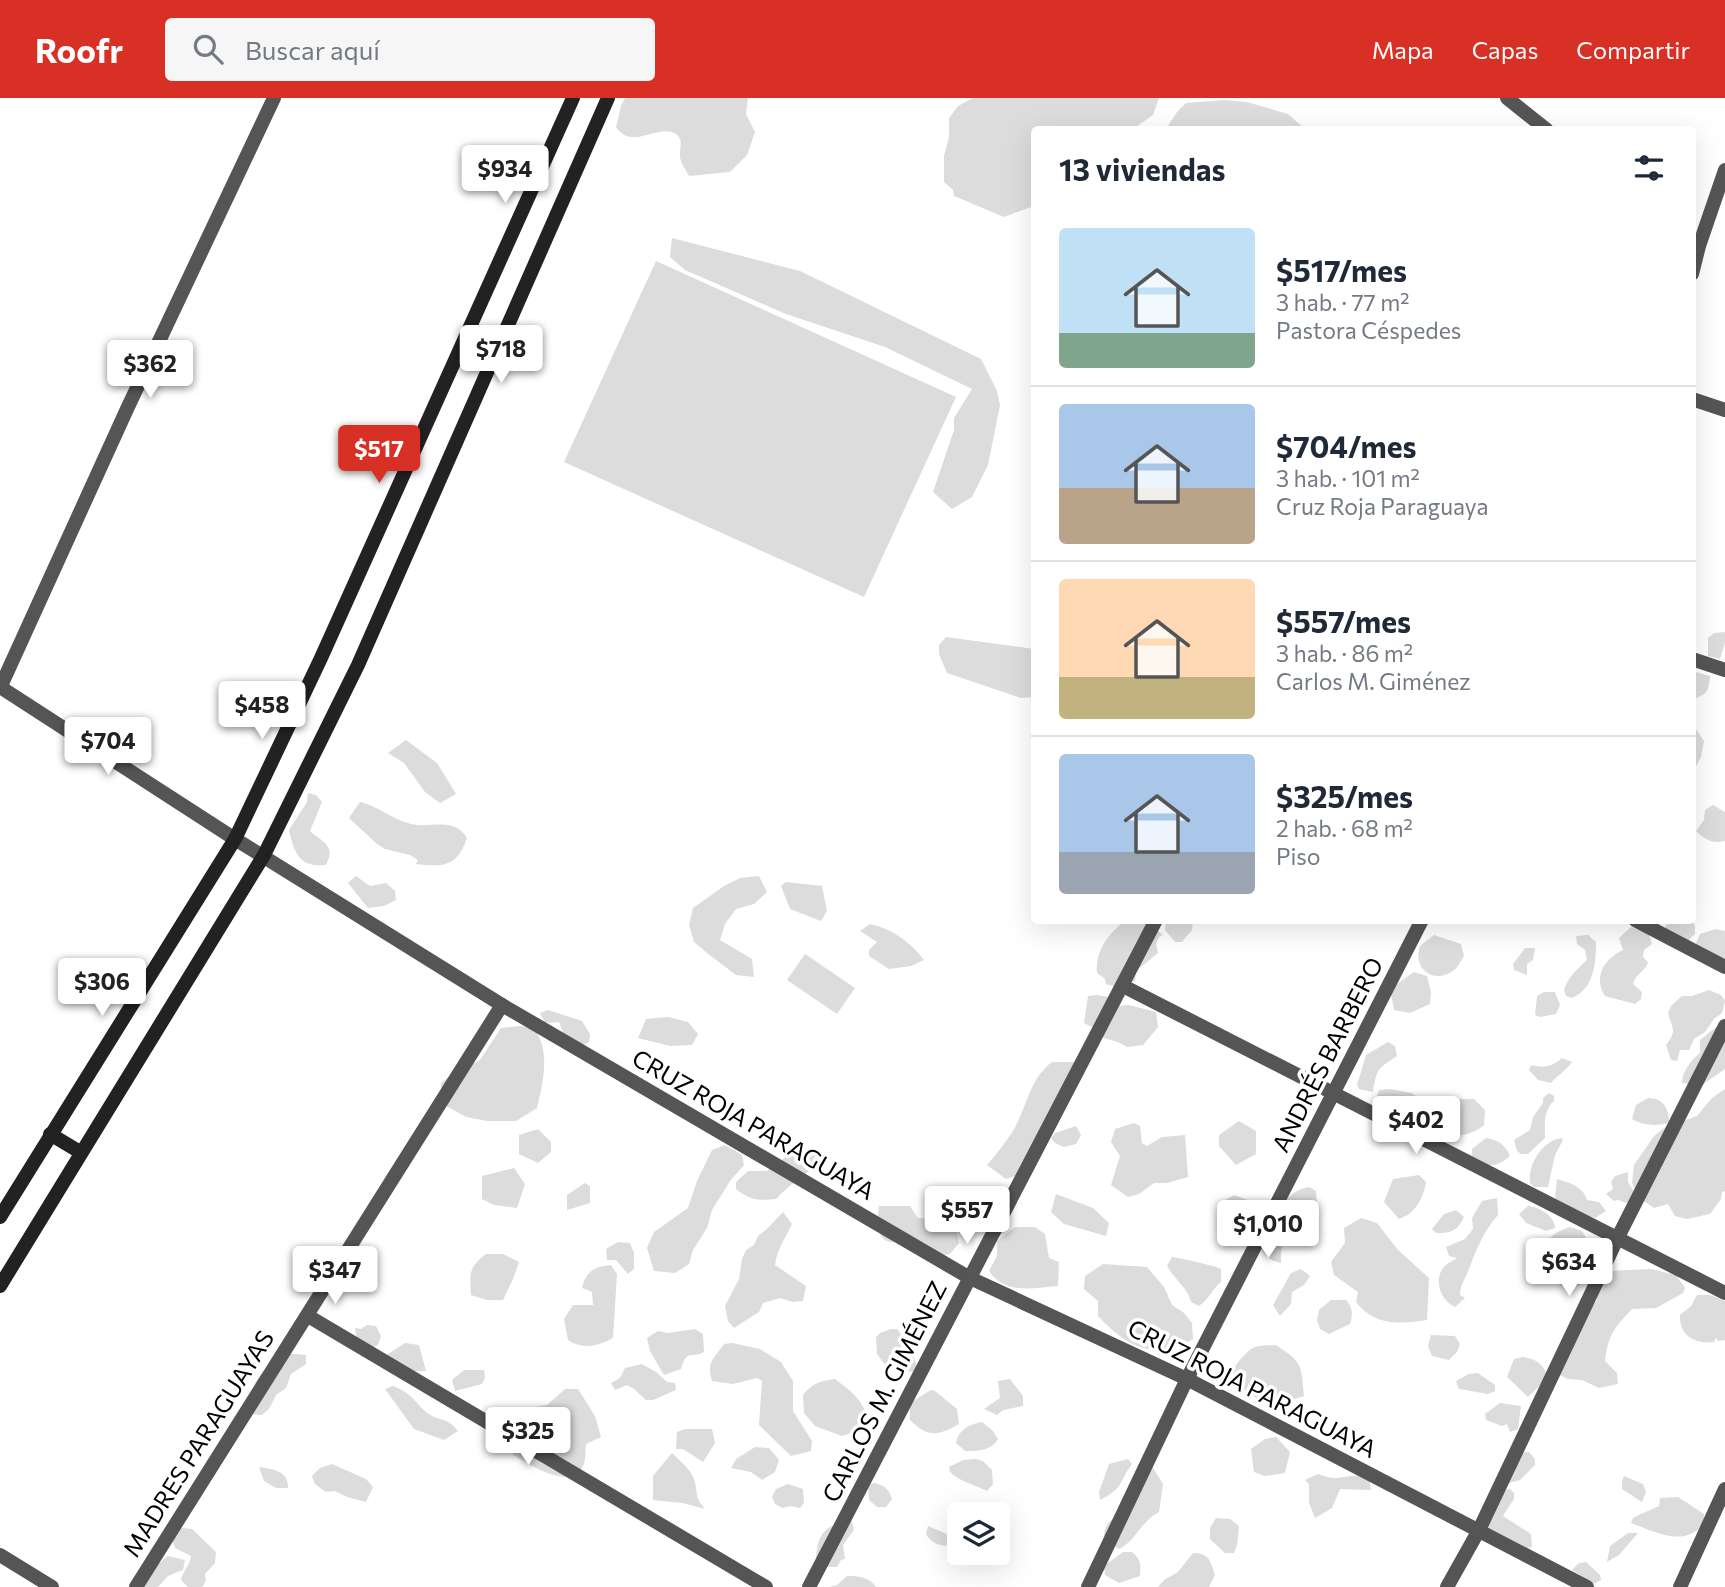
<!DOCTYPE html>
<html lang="es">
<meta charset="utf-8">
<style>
:root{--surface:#fff;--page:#f6f6f7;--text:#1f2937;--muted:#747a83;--line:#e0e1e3;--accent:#d93025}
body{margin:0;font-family:Commissioner,sans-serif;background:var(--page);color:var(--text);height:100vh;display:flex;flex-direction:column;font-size:26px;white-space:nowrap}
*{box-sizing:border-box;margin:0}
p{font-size:23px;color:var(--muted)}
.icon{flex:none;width:38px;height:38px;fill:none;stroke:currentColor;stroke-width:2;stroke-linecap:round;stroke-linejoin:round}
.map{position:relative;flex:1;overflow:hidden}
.sheet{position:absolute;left:1031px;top:28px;width:665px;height:798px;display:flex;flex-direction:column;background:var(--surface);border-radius:7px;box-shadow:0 7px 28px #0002}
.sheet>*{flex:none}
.controls{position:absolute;left:947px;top:1404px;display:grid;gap:14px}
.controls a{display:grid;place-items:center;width:63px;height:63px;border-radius:7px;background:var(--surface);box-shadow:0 7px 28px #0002;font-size:35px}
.price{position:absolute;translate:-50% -60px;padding:0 16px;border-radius:7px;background:#fff;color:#222;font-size:23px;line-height:46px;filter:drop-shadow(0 2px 4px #0008)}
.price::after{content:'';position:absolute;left:50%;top:42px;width:21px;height:16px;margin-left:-10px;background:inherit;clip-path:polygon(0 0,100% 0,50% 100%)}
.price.selected{background:var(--accent);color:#fff}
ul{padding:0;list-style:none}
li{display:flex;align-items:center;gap:21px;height:175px;padding:0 28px}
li+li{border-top:2px solid var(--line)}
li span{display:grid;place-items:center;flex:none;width:196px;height:140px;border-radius:7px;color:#555}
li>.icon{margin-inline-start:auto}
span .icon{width:84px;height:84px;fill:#fffc;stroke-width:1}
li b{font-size:30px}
h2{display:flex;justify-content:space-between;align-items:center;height:84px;padding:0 28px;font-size:30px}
header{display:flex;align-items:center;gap:42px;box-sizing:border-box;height:98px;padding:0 35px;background:var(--accent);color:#fff}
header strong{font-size:33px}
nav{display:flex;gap:38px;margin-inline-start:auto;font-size:24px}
.search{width:490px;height:63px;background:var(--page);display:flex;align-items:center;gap:18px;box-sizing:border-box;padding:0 24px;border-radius:7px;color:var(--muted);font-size:26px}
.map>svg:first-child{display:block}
</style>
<header>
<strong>Roofr</strong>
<div class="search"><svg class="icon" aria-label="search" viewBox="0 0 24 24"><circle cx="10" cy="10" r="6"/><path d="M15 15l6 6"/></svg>Buscar aquí</div>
<nav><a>Mapa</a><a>Capas</a><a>Compartir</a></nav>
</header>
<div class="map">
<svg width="1725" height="1489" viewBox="0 0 1725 1489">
<rect width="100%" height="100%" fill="#fff"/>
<g fill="#dcdcdc">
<path d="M625,0H748L746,16L755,34L747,57L730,74L689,78C686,72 680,64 680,58C679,51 684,43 677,37C661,23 632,54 616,29L621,8Z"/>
<polygon points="973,0 1159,0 1153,17 1133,31 1034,32 1034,108 1004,119 954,98 953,92 944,84 944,58 949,39 949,20 958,8"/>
<polygon points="1225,2 1247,4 1288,16 1305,31 1166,31 1177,14 1186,5"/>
<polygon points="672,140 800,173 981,261 997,293 1000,307 988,367 972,399 952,411 933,394 954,332 954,320 972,291 885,249 786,216 685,172 670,159"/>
<polygon points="656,163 956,299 864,499 564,364"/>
<polygon points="1725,534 1725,545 1720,561 1708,558 1708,540 1714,535"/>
<polygon points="946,539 1034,551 1034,599 1021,600 947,575 939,556 939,547"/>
<path d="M1692,573L1710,578C1709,593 1707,597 1692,601Z"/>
<polygon points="1692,625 1704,643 1701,659 1692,676"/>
<polygon points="406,642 437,665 456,696 440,705 425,694 404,665 388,655"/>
<path d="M308,695L316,697L322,704L310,733C324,745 336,748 326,767C299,770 294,754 289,732L307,704Z"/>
<path d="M360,704C378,708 393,722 411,726C432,731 453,718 467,740C457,769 444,769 416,766L418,762L410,757L385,751L377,746L349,720Z"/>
<path d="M1713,707L1725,714V743C1713,746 1705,742 1696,733L1704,722L1705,712Z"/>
<polygon points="356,778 370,788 386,785 395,793 396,802 384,808 368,810 348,785"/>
<polygon points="759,778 767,794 754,806 736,811 725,826 720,842 752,861 754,879 736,877 707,855 694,844 689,827 693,810 724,788 740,780"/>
<polygon points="786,784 822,788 827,813 821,823 790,811 781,788"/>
<path d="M1125,823H1146L1163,837L1159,839L1156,846L1158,855L1136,873L1135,883L1116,889L1106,886L1105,881L1097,875C1095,854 1108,835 1125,823Z"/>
<polygon points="1166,823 1193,823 1192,832 1182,844 1175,844 1165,832"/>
<polygon points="1670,823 1692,823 1695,828 1695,836 1686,844 1669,835 1665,829"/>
<path d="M870,826C893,831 910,844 924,862L911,868L889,871L869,858V852L877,844L860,833Z"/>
<path d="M1631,829L1649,836L1652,846L1644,852L1643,859L1648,864C1646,873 1635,876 1633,886L1642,894L1641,901L1635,906L1605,898C1593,879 1604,861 1623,852L1619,840Z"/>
<polygon points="1716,831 1725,833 1725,863 1696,855 1696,845 1700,836"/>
<path d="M1434,837L1461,846L1464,858C1461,863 1458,869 1454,872C1435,887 1412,872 1420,848Z"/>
<path d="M1588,837L1596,844C1596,865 1594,891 1572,900L1566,898L1564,892C1569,878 1576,872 1587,862L1585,852L1577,846L1576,838Z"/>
<polygon points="1525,850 1535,850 1533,862 1527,866 1527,877 1514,872 1513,866"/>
<polygon points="805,856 855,890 837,916 787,882"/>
<polygon points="1414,874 1427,878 1431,894 1430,906 1410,915 1394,912 1390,891"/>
<path d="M1709,892L1721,897L1725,903L1722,915L1714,921L1705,934L1694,941L1689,952H1680L1677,963L1671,962L1666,947C1678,931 1672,932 1668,915L1671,908L1682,898H1692Z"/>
<polygon points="1544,894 1555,894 1560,907 1556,916 1540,919 1535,917 1537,898"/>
<polygon points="1097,897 1109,899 1119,908 1129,907 1156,914 1158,929 1143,947 1127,949 1118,944 1104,940 1096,931 1084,925 1088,898"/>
<polygon points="548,912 582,923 590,936 589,944 583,947 564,937 559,924 545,925 540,915"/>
<polygon points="668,919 688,924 698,936 692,947 670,948 638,940 646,921"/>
<path d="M1725,922V971L1702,987L1682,985C1682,974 1691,962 1700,955V942Z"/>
<path d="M521,928L534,931C551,952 543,986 537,1010L516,1023H487L466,1019L441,1005V985L452,976L480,962L501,930Z"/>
<path d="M1388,944L1395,948L1397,958C1378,971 1377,969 1373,994L1359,991L1357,987L1366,957Z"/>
<path d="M1562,960L1572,964C1564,975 1557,977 1551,985L1538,982L1529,972L1531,967C1544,970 1552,969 1562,960Z"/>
<path d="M1052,964H1080L1038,1041L1023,1063L1018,1077L1006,1081L987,1067C995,1057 1004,1047 1011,1036C1027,1012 1028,982 1052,964Z"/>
<polygon points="1390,991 1412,995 1434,1015 1431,1026 1414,1031 1371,1014 1379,992"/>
<polygon points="1725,991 1725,1093 1722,1094 1721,1101 1710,1116 1687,1121 1675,1118 1668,1106 1654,1110 1639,1100 1632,1085 1634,1067 1654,1038 1664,1030 1697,1018 1712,1000"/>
<path d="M1549,995L1554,998V1003C1543,1013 1545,1025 1545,1040L1528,1056H1521L1517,1053L1514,1042L1530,1032L1533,1019L1543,1005V1000Z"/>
<path d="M1648,1000C1663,1000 1669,1010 1669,1025C1656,1028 1644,1028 1632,1021L1636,1007Z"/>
<path d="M1460,1001H1474L1485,1012L1484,1027C1472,1038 1451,1041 1436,1034L1451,1006Z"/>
<polygon points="1239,1023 1256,1033 1256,1056 1236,1067 1219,1048 1219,1037"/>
<polygon points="1134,1025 1140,1028 1142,1045 1147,1048 1162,1039 1185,1037 1188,1079 1167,1085 1154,1085 1139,1096 1128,1099 1111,1087 1120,1058 1111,1044 1115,1031"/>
<polygon points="1076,1028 1081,1037 1076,1046 1064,1049 1055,1045 1051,1040 1055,1035"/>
<polygon points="538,1031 551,1044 551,1054 538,1065 519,1056 519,1037"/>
<path d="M1486,1040C1499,1042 1504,1046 1510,1058C1496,1070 1489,1069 1472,1062V1051Z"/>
<path d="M1561,1040L1563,1042L1555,1057L1548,1089H1534L1530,1085C1528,1066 1542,1043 1561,1040Z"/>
<polygon points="725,1047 742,1057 744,1067 730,1083 712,1112 707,1130 693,1152 689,1166 675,1175 654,1173 647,1150 654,1134 688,1110 697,1083 712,1052"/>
<path d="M808,1050L821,1062C807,1077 789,1086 776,1101C759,1103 749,1102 736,1091V1084L748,1073H767L787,1058Z"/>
<polygon points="514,1070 525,1086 517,1110 494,1107 482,1101 482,1078"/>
<polygon points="1628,1074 1628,1084 1634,1094 1632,1102 1626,1105 1618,1102 1614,1103 1606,1096 1613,1091 1611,1084 1615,1078"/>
<path d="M1419,1077L1426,1084C1423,1100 1416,1115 1399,1121L1384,1104L1393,1081Z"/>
<path d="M1557,1081C1570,1085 1583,1088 1587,1102L1599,1104L1606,1113L1595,1120L1564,1108L1555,1100Z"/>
<polygon points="585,1085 590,1088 590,1105 567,1112 567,1097"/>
<path d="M1309,1089L1316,1093L1317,1107C1299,1126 1279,1135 1281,1165C1269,1162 1263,1158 1261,1146C1272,1124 1282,1093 1309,1089Z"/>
<polygon points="1056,1096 1093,1110 1109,1125 1106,1138 1064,1126 1051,1114"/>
<polygon points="1234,1097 1254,1104 1258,1116 1254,1123 1238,1123 1224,1113 1224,1103"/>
<path d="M1497,1100L1498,1117C1483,1134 1477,1150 1469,1171C1466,1180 1460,1187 1460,1197L1465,1200L1455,1209C1442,1203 1433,1184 1443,1170C1446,1166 1452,1163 1457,1160L1449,1158L1446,1149L1465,1141L1473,1131L1472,1120L1482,1103Z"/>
<path d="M879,1108H910L918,1120C940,1122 956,1119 959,1145L950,1156L927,1160L897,1144C875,1147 877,1123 879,1108Z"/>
<path d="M1528,1108C1539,1109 1554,1117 1555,1130L1546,1133L1526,1125L1519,1116Z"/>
<path d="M1456,1112L1464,1119C1457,1133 1452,1135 1436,1135L1432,1131L1444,1116Z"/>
<path d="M783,1114L792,1126C785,1141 777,1151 775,1167L806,1188L803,1203L793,1204L780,1200L763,1205L759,1214L734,1230L728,1223L725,1208L739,1181L742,1161L746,1152L754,1147L758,1138L768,1130Z"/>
<path d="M1361,1120L1377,1125L1398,1152L1429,1180L1427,1222C1399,1226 1375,1228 1356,1204L1358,1194L1334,1177L1331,1164L1345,1145L1344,1130Z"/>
<path d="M1015,1129H1035L1045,1136L1049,1160L1059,1164L1058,1188C1033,1190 1005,1197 989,1173L997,1158V1143Z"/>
<path d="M1570,1129L1582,1133C1590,1146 1596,1164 1589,1179C1587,1185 1575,1188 1569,1191L1554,1184L1545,1183L1540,1176C1544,1151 1543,1137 1570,1129Z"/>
<polygon points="618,1144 630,1145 634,1155 634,1171 628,1176 616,1162 607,1162 606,1151"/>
<path d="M486,1156H503L519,1164L513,1181L503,1202H487L471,1197C470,1175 468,1170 486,1156Z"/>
<path d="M1172,1159C1179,1160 1217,1168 1221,1171V1184C1212,1192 1208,1202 1199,1208L1191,1204C1188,1190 1174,1181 1167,1168Z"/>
<path d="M1103,1166L1147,1169L1164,1189L1172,1207L1184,1215L1192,1225L1193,1241C1154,1264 1126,1248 1098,1218V1203L1084,1191L1085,1178Z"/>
<path d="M611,1167L617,1176L613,1240C598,1248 583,1252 568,1242L564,1221L573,1207H593L592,1194L582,1190C586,1173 594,1169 611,1167Z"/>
<polygon points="1301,1171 1310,1178 1304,1187 1292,1194 1291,1206 1280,1218 1273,1207 1291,1175"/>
<path d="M1651,1171L1676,1177L1685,1190L1683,1195L1656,1210L1632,1211C1614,1230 1608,1237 1605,1263L1617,1275L1618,1286L1599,1290L1582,1282L1568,1281L1560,1277L1592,1208L1597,1202V1181L1609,1173Z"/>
<path d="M1697,1197H1710L1725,1203V1242L1718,1243L1716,1240L1714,1244C1695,1246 1679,1238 1680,1217L1691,1208Z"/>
<path d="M1331,1202H1346C1353,1210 1353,1216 1350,1226L1329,1236L1320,1231L1317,1222L1319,1212Z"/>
<polygon points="367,1227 376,1228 381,1238 378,1247 373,1249 357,1244 355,1230 361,1231"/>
<path d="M695,1231L703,1236L704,1254C691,1261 687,1250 681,1271L664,1277L650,1253L647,1240L658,1233L667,1235Z"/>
<path d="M891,1231H897C908,1245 915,1257 918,1274L889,1272L877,1256L876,1239L880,1235Z"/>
<polygon points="1431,1237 1455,1238 1460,1246 1457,1254 1449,1262 1432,1258 1428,1248"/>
<polygon points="405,1245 419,1247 426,1273 399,1274 388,1263 388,1256"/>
<path d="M732,1245L760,1251L781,1264L793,1283V1313L812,1343L811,1353L791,1358L759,1327L762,1283L757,1280L733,1286L712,1283C706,1263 714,1261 724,1246Z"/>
<path d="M1276,1247C1303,1265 1301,1266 1304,1298C1272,1310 1252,1304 1231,1279C1232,1270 1234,1270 1239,1263C1254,1246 1254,1248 1276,1247Z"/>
<path d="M281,1255L306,1257V1266L291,1276L286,1290L276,1297L269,1311L262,1317L249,1316C252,1280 257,1281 281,1255Z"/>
<path d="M1523,1259C1538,1261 1544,1267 1548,1280L1528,1299L1507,1279L1514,1261Z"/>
<polygon points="642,1266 656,1274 667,1284 675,1285 676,1292 653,1302 646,1302 634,1291 627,1287 615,1292 611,1285 620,1280 625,1270"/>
<polygon points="464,1272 484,1272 485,1280 482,1286 455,1293 452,1282"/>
<polygon points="1478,1275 1495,1287 1495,1293 1488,1296 1459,1291 1456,1283 1469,1276"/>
<path d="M835,1281C848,1291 860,1299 866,1315L854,1334L842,1338L815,1328L804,1315L803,1297C813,1285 820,1283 835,1281Z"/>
<polygon points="1010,1281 1023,1298 1023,1308 1003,1312 997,1317 984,1311 1000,1300 998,1283"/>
<path d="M393,1288C414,1296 415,1306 429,1316C441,1324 446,1318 458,1333L444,1342L414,1331L385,1291Z"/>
<path d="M565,1291H578L595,1318L601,1339L586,1346C585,1352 586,1363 583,1368C570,1394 529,1366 513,1357L510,1343L517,1322L529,1310L547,1307Z"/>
<path d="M931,1292L935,1293L957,1311L959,1326C938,1338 928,1340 910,1322V1305Z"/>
<polygon points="1500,1305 1521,1308 1518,1331 1510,1334 1507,1326 1502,1328 1486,1322 1485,1316"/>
<path d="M982,1324L993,1333L998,1341C991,1353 978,1353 965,1353L956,1345C958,1332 970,1326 982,1324Z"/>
<polygon points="685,1331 712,1331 715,1345 703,1364 683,1351 676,1351 677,1334"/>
<polygon points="1276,1339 1290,1354 1285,1375 1265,1378 1254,1374 1251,1351 1265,1341"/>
<polygon points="755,1349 769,1350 779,1362 775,1374 762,1382 751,1374 731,1370 736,1361"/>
<polygon points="1529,1354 1535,1361 1535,1367 1520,1382 1509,1385 1515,1355"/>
<path d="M672,1355C680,1363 692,1372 695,1384C698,1398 695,1399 705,1411L683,1405L653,1402V1378Z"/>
<path d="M976,1361L983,1363L992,1372L993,1386L987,1393C975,1387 959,1383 950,1374L949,1369L963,1362Z"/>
<path d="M1128,1361L1132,1366C1118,1385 1125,1389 1100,1402L1099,1394L1109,1366Z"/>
<polygon points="332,1366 366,1381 373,1389 366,1404 347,1399 335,1393 326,1394 315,1386 312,1378 320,1370"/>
<path d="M259,1369C273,1371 289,1373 288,1390H276L264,1383Z"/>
<path d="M1143,1369L1153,1370L1163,1386L1159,1414C1140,1424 1136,1443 1119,1451L1104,1442C1103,1427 1110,1422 1122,1415C1126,1399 1128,1378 1143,1369Z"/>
<path d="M1318,1376C1323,1378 1330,1380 1335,1380C1348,1379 1356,1375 1369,1381L1371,1392L1340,1391L1332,1410L1315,1420L1309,1405V1386L1305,1382Z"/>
<polygon points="1624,1378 1643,1386 1646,1394 1642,1404 1622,1391 1622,1383"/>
<path d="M874,1385C884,1387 889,1391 892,1401L886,1409H877L869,1402L868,1387Z"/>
<polygon points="788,1386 803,1391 804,1405 800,1410 791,1408 782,1410 775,1406 772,1399 776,1391"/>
<polygon points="1510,1391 1514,1395 1514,1401 1503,1418 1531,1436 1532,1449 1513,1453 1479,1432 1500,1393"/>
<path d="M1678,1399L1704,1416V1426C1683,1450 1656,1434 1631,1425L1633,1420C1641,1415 1650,1413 1659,1408L1660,1400Z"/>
<polygon points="1216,1420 1230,1421 1239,1428 1237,1447 1234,1455 1225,1455 1210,1441 1210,1430"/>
<path d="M845,1424H852L854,1432L843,1447L845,1461L841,1462L837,1469H822L816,1462C817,1440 822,1428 845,1424Z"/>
<path d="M928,1428L949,1437H957L959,1447C945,1448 935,1450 926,1436Z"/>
<path d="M183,1430L192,1431L216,1454L215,1465L205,1476L206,1483L202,1489H188L181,1482C183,1472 190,1468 191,1458L175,1450L172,1441L174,1432Z"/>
<polygon points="1628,1435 1638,1435 1619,1457 1607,1464 1610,1448"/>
<path d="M1123,1454H1132C1141,1462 1141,1466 1140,1478L1119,1485L1105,1477L1104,1468Z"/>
<path d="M1193,1455C1210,1456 1210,1462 1215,1477L1209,1489H1158L1164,1482L1178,1474Z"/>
<polygon points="168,1458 185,1462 183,1472 168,1478 158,1489 129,1489"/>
<polygon points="1586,1464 1600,1477 1601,1482 1594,1486 1572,1472 1579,1465"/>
<path d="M847,1478C858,1478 870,1479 876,1489H829L837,1487Z"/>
</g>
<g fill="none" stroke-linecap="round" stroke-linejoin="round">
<g stroke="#555" stroke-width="14">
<polyline points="1507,0 1547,32"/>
<polyline points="1692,176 1699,148 1725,72"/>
<polyline points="1692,301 1725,312"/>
<polyline points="1692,561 1725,572"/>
<polyline points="0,589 235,741 502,907 970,1180 1187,1281 1587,1489"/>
<polyline points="0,590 127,311 274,0"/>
<polyline points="1635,822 1725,869"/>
<polyline points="1123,888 1725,1195"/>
<polyline points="308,1218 766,1489"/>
<polyline points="136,1489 502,907"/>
<polyline points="809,1489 1156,822"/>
<polyline points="1088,1489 1187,1281 1422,822"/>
<polyline points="1447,1489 1479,1432 1618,1139 1725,928"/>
<polyline points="1680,1489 1725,1391"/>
</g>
<polyline stroke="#555" stroke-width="14" points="0,1457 52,1489"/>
<g stroke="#222" stroke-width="14">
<polyline points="50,1036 80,1054"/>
<polyline points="0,1119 235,741 321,560 573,0"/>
<polyline points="0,1188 264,757 358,567 608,0"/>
</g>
</g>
<g text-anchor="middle" stroke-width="7" stroke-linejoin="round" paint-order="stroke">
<g font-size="24" fill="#000" stroke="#fff">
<text transform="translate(1328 957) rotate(-63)" y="8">ANDRÉS BARBERO</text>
<text transform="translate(753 1027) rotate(30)" y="8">CRUZ ROJA PARAGUAYA</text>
<text transform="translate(1252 1291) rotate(27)" y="8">CRUZ ROJA PARAGUAYA</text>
<text transform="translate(885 1294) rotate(-63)" y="8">CARLOS M. GIMÉNEZ</text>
<text transform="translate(199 1346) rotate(-58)" y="8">MADRES PARAGUAYAS</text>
</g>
</g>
</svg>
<div class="controls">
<a><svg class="icon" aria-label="layers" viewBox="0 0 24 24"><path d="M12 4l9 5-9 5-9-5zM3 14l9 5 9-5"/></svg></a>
</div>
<b class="price" style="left:505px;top:107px">$934</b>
<b class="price" style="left:501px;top:287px">$718</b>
<b class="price" style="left:150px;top:302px">$362</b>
<b class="price selected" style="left:379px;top:387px">$517</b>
<b class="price" style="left:262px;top:643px">$458</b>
<b class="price" style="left:108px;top:679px">$704</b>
<b class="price" style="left:102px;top:920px">$306</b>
<b class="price" style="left:1416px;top:1058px">$402</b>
<b class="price" style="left:967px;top:1148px">$557</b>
<b class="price" style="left:1268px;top:1162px">$1,010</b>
<b class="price" style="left:1569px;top:1200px">$634</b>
<b class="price" style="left:335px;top:1208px">$347</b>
<b class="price" style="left:528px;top:1369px">$325</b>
<section class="sheet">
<h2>13 viviendas<svg class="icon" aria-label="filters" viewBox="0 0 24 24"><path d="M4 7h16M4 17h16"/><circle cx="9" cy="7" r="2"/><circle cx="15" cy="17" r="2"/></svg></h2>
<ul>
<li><span style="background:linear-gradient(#bfe0f5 75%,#7fa58c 0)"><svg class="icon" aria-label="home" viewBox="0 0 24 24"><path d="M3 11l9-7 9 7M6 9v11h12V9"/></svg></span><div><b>$517/mes</b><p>3 hab. · 77 m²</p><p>Pastora Céspedes</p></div></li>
<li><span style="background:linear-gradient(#a9c7e8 60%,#b9a48a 0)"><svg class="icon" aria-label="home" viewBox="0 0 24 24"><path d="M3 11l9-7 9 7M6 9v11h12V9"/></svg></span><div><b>$704/mes</b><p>3 hab. · 101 m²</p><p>Cruz Roja Paraguaya</p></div></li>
<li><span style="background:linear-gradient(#ffd9b3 70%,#c2b280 0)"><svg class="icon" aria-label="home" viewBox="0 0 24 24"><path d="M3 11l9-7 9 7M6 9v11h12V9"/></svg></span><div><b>$557/mes</b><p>3 hab. · 86 m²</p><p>Carlos M. Giménez</p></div></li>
<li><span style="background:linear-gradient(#a9c7e8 70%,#9aa5b1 0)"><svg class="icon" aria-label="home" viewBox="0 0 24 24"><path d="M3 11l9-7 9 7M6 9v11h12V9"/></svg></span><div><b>$325/mes</b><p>2 hab. · 68 m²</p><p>Piso</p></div></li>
</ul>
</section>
</div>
